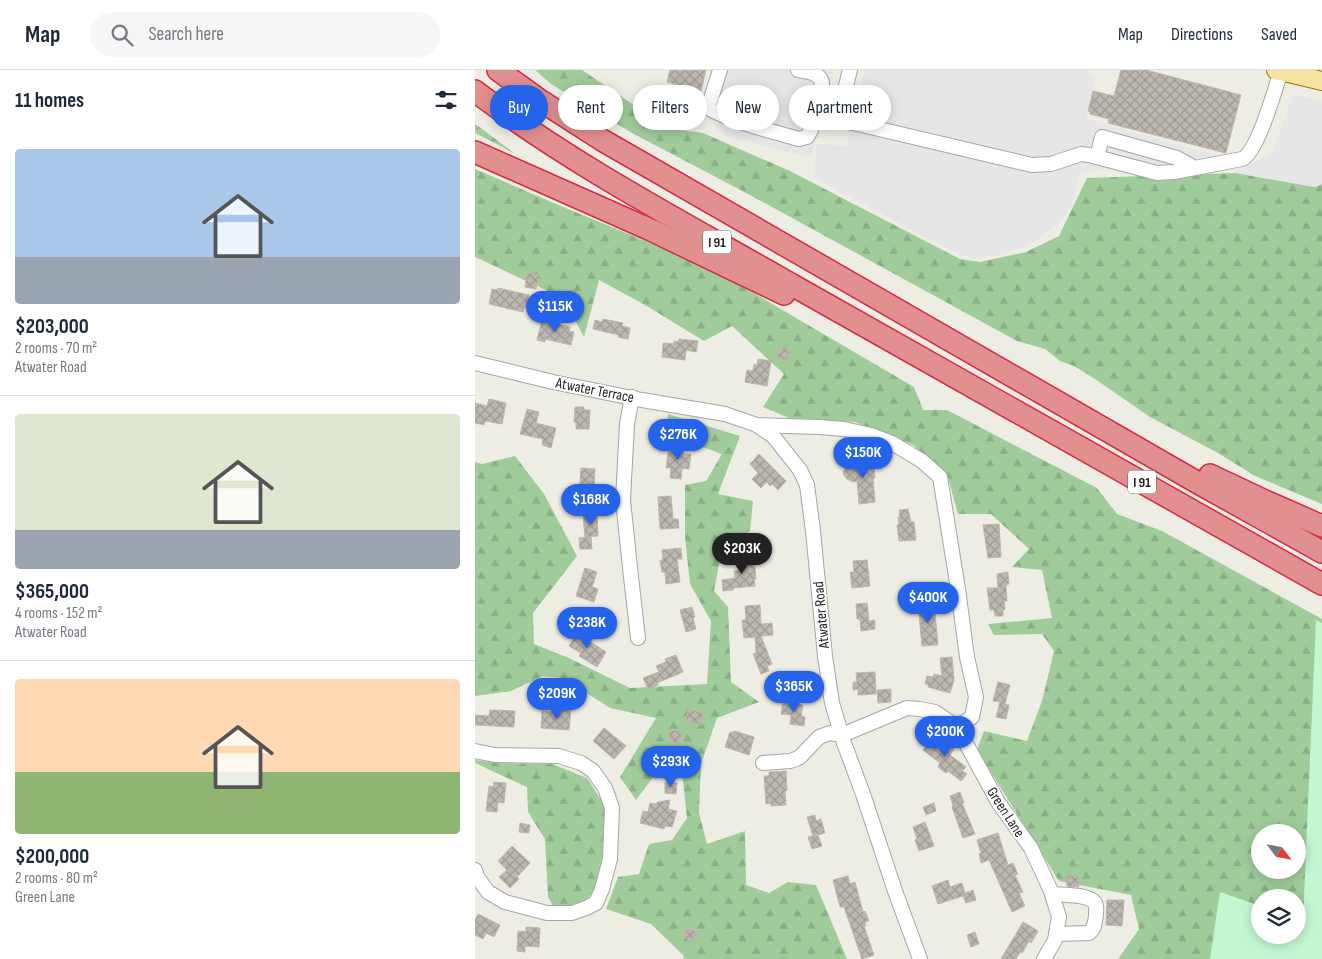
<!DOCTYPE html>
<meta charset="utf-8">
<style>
:root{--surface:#fff;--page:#f6f6f7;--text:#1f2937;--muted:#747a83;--line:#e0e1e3;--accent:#2563eb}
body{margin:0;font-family:"Sofia Sans Condensed",sans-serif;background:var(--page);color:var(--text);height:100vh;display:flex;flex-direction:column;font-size:19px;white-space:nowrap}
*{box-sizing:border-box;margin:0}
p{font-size:16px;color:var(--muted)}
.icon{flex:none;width:28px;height:28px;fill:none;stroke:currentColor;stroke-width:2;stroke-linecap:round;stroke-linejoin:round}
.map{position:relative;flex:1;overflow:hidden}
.panel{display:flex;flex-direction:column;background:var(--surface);width:475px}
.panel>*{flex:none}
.guide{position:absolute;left:15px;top:15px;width:475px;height:45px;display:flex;gap:10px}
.needle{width:32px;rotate:122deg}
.buttons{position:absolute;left:776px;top:754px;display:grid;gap:10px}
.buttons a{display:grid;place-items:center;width:55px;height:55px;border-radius:50%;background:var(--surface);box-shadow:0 2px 12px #0003;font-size:25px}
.price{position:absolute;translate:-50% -42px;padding:0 11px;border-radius:18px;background:var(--accent);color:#fff;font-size:16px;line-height:32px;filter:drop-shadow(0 1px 2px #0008)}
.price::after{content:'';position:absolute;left:50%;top:30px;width:15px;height:11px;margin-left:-8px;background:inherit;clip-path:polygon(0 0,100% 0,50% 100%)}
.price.active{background:#222;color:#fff}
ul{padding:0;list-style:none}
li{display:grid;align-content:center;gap:10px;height:265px;padding:0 15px}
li+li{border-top:1px solid var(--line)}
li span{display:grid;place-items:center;height:155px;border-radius:5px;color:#555}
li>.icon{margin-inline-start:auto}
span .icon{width:90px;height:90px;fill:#fffc;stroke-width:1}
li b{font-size:21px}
h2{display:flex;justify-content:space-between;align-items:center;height:60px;padding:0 15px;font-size:21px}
.tag{padding:0 18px;border-radius:22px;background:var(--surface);box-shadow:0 2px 12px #0003;font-size:18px;line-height:45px}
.tag.active{background:var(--accent);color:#fff}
header{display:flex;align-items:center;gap:30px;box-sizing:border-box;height:70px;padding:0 25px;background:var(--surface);border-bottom:1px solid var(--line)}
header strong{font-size:24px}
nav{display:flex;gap:28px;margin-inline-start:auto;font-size:18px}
.search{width:350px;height:45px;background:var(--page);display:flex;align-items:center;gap:12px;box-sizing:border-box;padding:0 18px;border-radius:28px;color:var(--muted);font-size:19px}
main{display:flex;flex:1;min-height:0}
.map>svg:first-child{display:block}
</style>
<header>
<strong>Map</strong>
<div class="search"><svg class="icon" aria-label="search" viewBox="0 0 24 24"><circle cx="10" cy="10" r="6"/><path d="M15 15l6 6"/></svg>Search here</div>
<nav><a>Map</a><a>Directions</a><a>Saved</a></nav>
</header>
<main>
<section class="panel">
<h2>11 homes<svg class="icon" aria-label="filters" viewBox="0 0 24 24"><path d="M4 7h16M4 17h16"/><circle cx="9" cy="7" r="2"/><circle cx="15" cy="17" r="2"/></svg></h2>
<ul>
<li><span style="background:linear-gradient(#a9c7e8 70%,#9aa5b1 0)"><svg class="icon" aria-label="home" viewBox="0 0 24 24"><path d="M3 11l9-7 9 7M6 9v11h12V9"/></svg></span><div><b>$203,000</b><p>2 rooms · 70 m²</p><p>Atwater Road</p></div></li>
<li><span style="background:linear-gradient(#dfe7d0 75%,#9aa5b1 0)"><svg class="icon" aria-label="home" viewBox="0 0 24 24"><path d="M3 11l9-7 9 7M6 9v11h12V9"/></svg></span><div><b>$365,000</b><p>4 rooms · 152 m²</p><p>Atwater Road</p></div></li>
<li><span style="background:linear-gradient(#ffd9b3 60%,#8fb573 0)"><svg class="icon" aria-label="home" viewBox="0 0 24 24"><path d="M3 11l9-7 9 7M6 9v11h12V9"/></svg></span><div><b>$200,000</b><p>2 rooms · 80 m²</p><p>Green Lane</p></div></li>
</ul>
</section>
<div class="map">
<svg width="847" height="889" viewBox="0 0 847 889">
<defs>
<pattern id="forest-firs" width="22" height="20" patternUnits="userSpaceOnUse" patternTransform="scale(1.25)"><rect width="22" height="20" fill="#a0cc9b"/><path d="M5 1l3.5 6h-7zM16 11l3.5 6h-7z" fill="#89af85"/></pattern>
<pattern id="building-cross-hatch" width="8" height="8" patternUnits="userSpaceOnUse" patternTransform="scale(1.25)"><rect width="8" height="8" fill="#bbb6ae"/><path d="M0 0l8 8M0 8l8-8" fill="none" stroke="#a09c95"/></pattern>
</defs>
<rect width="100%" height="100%" fill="#eeede4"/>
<g fill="url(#forest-firs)" fill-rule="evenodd">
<polygon points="60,0 107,0 193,58 228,63 315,101 485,189 505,192 551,182 584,166 612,108 761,103 840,117 847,114 847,434 780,406 743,383 675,347 623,311 599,296 585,291 570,279 542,271 275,125 157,63 76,14"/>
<polygon points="0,54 3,56 39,83 0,63"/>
<path d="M0,99L81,134L219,191L282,225L439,317L448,340H472L622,418L642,444L687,461L847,549V889H643L664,859L656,825L584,811L502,680L509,661L552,671L567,631L579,581L567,564L519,565L513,554L577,548L567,500L537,497L554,479L516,444H483L472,404L438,375L380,352L314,348L288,337L309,304L257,256L229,271L170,235L124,210L109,267L88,228L0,187ZM785,762H822V800H785ZM785,828H822V865H785Z"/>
<polygon points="193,344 265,366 243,424 278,431 275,461 247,479 239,521 253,537 256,612 284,632 242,648 226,694 224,743 232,774 270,761 271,815 294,823 313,812 341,815 372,889 208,889 209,886 176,854 131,839 143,807 164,804 174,774 197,770 212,748 207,702 185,698 161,730 145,707 181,648 135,638 88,608 68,606 36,621 0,626 0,392 7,394 40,386 69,424 102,486 58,543 59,574 94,588 155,618 232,614 236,551 215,514 210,467 210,415 231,411 247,384 191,364"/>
<polygon points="0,690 22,693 77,694 112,708 132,739 129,790 120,820 108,833 79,838 73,827 70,769 53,742 52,717 0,693"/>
</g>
<polygon fill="#c3f7d1" points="841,550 847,553 847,889 735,889 745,822 785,836 785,865 822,865 823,849 828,850"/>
<g fill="#e6e6e6">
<polygon points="239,0 358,0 336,88 250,66 230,45 188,34 193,16 233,27"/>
<polygon points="390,0 613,0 621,6 611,49 748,87 604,103 598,133 585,153 553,176 519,186 501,189 484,184 338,108 342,74 372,76"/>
<polygon points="818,25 847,31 847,114 840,117 761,103 797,82"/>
</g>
<g fill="url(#building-cross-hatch)" stroke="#bfb6a7">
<polygon points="195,0 231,0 226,21 192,12"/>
<polygon points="646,0 671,0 766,25 751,83 633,53 634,49 615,44 615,42 613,41 618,21 639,26"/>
<polygon points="52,203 64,205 61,219 50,217"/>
<polygon points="23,218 54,225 51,238 49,237 48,242 14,234 17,219 22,220"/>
<polygon points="128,249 148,253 147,256 155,258 153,269 143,267 144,265 118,259 120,250 127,252"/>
<polygon points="67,250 95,257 94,261 99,262 96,275 70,269 70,272 62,270"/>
<polygon points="204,269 223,271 221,282 211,280 210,290 187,287 188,273 199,274 199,271 203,272"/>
<polygon points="305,277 315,280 312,290 302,288"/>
<polygon points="283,289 296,291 292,316 270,312 272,300 278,301 279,294 282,295"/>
<polygon points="14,329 31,333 27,354 10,351 9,355 0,353 0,333 12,336"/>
<polygon points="100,337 109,337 109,340 115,340 114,359 101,359 101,352 99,352"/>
<polygon points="52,339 64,342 61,353 81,358 76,378 67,375 68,369 45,364"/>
<polygon points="194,376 209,377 208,384 216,384 214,399 207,398 206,409 195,408 196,398 191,398"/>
<polygon points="284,384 311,411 303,420 297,414 295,416 292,412 286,418 277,409 283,403 275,394"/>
<polygon points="392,385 393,392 398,391 400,408 398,409 400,432 384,434 382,411 378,412 372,409 369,405 368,402 371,398 375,396 375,393 383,393 383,386"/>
<polygon points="106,398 120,399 119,417 123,418 122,427 104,425"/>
<polygon points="196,426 198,449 203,449 204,458 185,459 183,427"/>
<polygon points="433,439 436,452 439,452 441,470 424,471 422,455 424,455 423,447 425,447 424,440"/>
<polygon points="122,445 123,466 110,467 108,446"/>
<polygon points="524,454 526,487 513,488 508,455"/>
<polygon points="116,467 117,479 105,479 104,468"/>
<polygon points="206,478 207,489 202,489 205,512 191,514 190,502 187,502 185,490 188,490 187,480"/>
<polygon points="276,484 277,489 279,489 281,509 279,509 280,516 258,518 258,520 248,521 247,510 260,508 259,501 266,500 265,485"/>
<polygon points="392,490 395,516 377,518 375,502 379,502 378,491"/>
<polygon points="110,498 122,502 117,517 123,519 119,532 101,526"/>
<polygon points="533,502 534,514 531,515 532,531 529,531 530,539 528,540 528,546 520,546 519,540 515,540 512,518 523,518 522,504"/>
<polygon points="459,532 463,575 447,576 443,534"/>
<polygon points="392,533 394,551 400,550 400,559 386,561 385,549 382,549 381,534"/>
<polygon points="285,535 286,554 297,553 298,565 286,566 297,594 292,596 294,601 286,604 278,584 281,583 280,567 269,568 267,550 271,550 270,536"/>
<polygon points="217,537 220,547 218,548 221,559 211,562 205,540"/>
<polygon points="103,561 112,567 111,569 131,582 122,597 104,586 106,583 94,576"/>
<polygon points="201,585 208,602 182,613 183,615 173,619 168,608 184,602 181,596 191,592 190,589"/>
<polygon points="477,587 479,610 475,623 453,617 454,615 450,614 452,606 458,607 459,604 467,606 465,588"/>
<polygon points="400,602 401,624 383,625 383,619 378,620 378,612 382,612 381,603"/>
<polygon points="523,612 535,615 530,634 534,635 531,649 521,647 525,632 518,631"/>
<polygon points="416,619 416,632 403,633 402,620"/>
<polygon points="308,632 328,635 326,646 330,647 329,656 315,654 316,645 306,644"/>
<polygon points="87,637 96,638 94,660 66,658 67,641 86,643"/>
<polygon points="213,639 229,643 226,655 211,651"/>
<polygon points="15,640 40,641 39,657 0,655 0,645 14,646"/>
<polygon points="129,658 151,676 139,689 118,671"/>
<polygon points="195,660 206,661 206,673 194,672"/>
<polygon points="259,661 279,667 274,685 250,677 255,662 258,663"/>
<polygon points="459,667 463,671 465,668 479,679 475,685 491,697 487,701 492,704 486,711 473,701 471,703 463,697 465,693 448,680"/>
<polygon points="311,701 312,720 310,721 311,735 296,736 296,733 291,734 289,706 294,706 294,702"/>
<polygon points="19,712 31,713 29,733 23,732 22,742 11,741 14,716 18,717"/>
<polygon points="190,713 202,713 201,724 190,723"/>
<polygon points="485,722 489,733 487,733 500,764 488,768 477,737 478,736 475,726"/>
<polygon points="195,730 193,739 202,741 197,757 190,756 189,759 165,753 168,741 173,742 175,733 180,734 183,732"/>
<polygon points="459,733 461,741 451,745 448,737"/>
<polygon points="340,745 341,751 346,749 350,763 343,765 347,776 337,779 333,767 338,766 332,747"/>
<polygon points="450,752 459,776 444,781 440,770 442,769 438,757"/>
<polygon points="45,753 55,755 54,763 44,762"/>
<polygon points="523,763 533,795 538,793 543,804 540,805 548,822 544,823 550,836 537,842 514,790 506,793 504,784 506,783 502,770"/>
<polygon points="37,776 55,793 42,807 44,809 35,818 24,807 32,800 23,791"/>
<polygon points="602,805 604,817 592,816 591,806"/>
<polygon points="373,806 375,814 380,812 388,842 390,841 394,851 390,852 391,856 389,856 399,885 387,889 369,837 365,837 358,810"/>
<polygon points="473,810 475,817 487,813 490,823 498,820 501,830 491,833 488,826 463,834 457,816"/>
<polygon points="632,830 649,830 647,856 631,855"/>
<polygon points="3,844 25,855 19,867 11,863 8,869 0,865 0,850"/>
<polygon points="548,852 563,861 556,873 554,871 547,883 545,882 541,889 526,889"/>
<polygon points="215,856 223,864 215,872 207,864"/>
<polygon points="51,857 65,858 64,877 50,876 50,882 42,881 43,861 51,862"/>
<polygon points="500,862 504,874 496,877 492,865"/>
</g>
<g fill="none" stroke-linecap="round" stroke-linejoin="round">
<defs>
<g id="minor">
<path d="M245,0L233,38C260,53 293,60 324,69L332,67L336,60L340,45L362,50L387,55L557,95L576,94L606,84L614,85L682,103L699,102L767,89C783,82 800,19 806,1"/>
<path d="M323,0C332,2 345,2 347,13L340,45"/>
<polyline points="362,50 375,0"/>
<polyline points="622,87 627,67 702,88 720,98"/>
<polyline points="0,293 78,312 167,330 250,344 282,355 344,357 369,359 396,365 417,373 447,391 465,407 483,519 492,587 501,627 497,647 482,657"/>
<polyline points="157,327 152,354 148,430 156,507 163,568"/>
<polyline points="283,356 298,366 325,400 332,415 338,461 350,586 357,633 369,673 388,724 420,821 445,889"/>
<polyline points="0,681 20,685 84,686 106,693 118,701 130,718 137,738 135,789 127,819 121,833 111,838 97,843 72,843 30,832 13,822 2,807 0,800"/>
<polyline points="288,693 315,691 321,689 325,687 344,667 355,663 367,665 432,638 444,639 460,642 482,657 523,732 556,778 576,821 584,847 580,870 569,889"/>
<path d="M577,824C587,825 614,824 620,833C622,837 621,841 621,845C620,852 620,858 614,863L581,864"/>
</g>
<polyline id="major" points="801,0 847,11"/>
<g id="highway">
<polyline points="23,0 63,29 127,70 725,414 847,482"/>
<path d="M0,21C99,96 211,154 319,216C495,316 671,414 847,514"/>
<polyline points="0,82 176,160 309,224"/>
<polyline points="735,405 790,431 847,456"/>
</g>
</defs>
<use href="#minor" stroke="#a5a5a5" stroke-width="16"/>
<use href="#major" stroke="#917d07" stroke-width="20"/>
<use href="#highway" stroke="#d22c46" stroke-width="24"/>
<use href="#minor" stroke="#fff" stroke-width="14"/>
<use href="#major" stroke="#f7e2a0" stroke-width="18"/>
<use href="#highway" stroke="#e28f8f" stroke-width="21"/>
</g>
<g text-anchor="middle" stroke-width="4" stroke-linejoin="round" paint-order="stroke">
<g fill="#fff" stroke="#626262" stroke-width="1">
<rect x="228" y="160.5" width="28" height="23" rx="4"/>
<rect x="653" y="400.5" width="28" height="23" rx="4"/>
</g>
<g font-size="14" font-weight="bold" fill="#1e1e1e">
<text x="242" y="177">I 91</text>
<text x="667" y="417">I 91</text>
</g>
<g font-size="15" fill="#1e1e1e" stroke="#fff">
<text transform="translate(120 320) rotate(11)" y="5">Atwater Terrace</text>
<text transform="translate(346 545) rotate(-95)" y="5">Atwater Road</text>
<text transform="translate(531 742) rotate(57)" y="5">Green Lane</text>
</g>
</g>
</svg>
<div class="buttons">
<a><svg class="needle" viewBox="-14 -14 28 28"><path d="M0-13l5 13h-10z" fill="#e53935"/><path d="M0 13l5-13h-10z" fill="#747a83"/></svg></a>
<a><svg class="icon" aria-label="layers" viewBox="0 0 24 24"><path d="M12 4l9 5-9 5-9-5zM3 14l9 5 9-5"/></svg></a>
</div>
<b class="price" style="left:80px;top:263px">$115K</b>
<b class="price" style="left:203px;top:391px">$276K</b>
<b class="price" style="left:388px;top:409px">$150K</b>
<b class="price" style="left:116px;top:456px">$168K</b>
<b class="price active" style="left:267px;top:505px">$203K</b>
<b class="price" style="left:453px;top:554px">$400K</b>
<b class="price" style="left:112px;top:579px">$238K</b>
<b class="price" style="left:319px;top:643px">$365K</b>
<b class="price" style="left:82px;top:650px">$209K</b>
<b class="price" style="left:470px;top:688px">$200K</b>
<b class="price" style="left:196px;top:718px">$293K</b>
<div class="guide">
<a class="tag active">Buy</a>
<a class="tag">Rent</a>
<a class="tag">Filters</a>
<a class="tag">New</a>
<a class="tag">Apartment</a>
</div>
</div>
</main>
